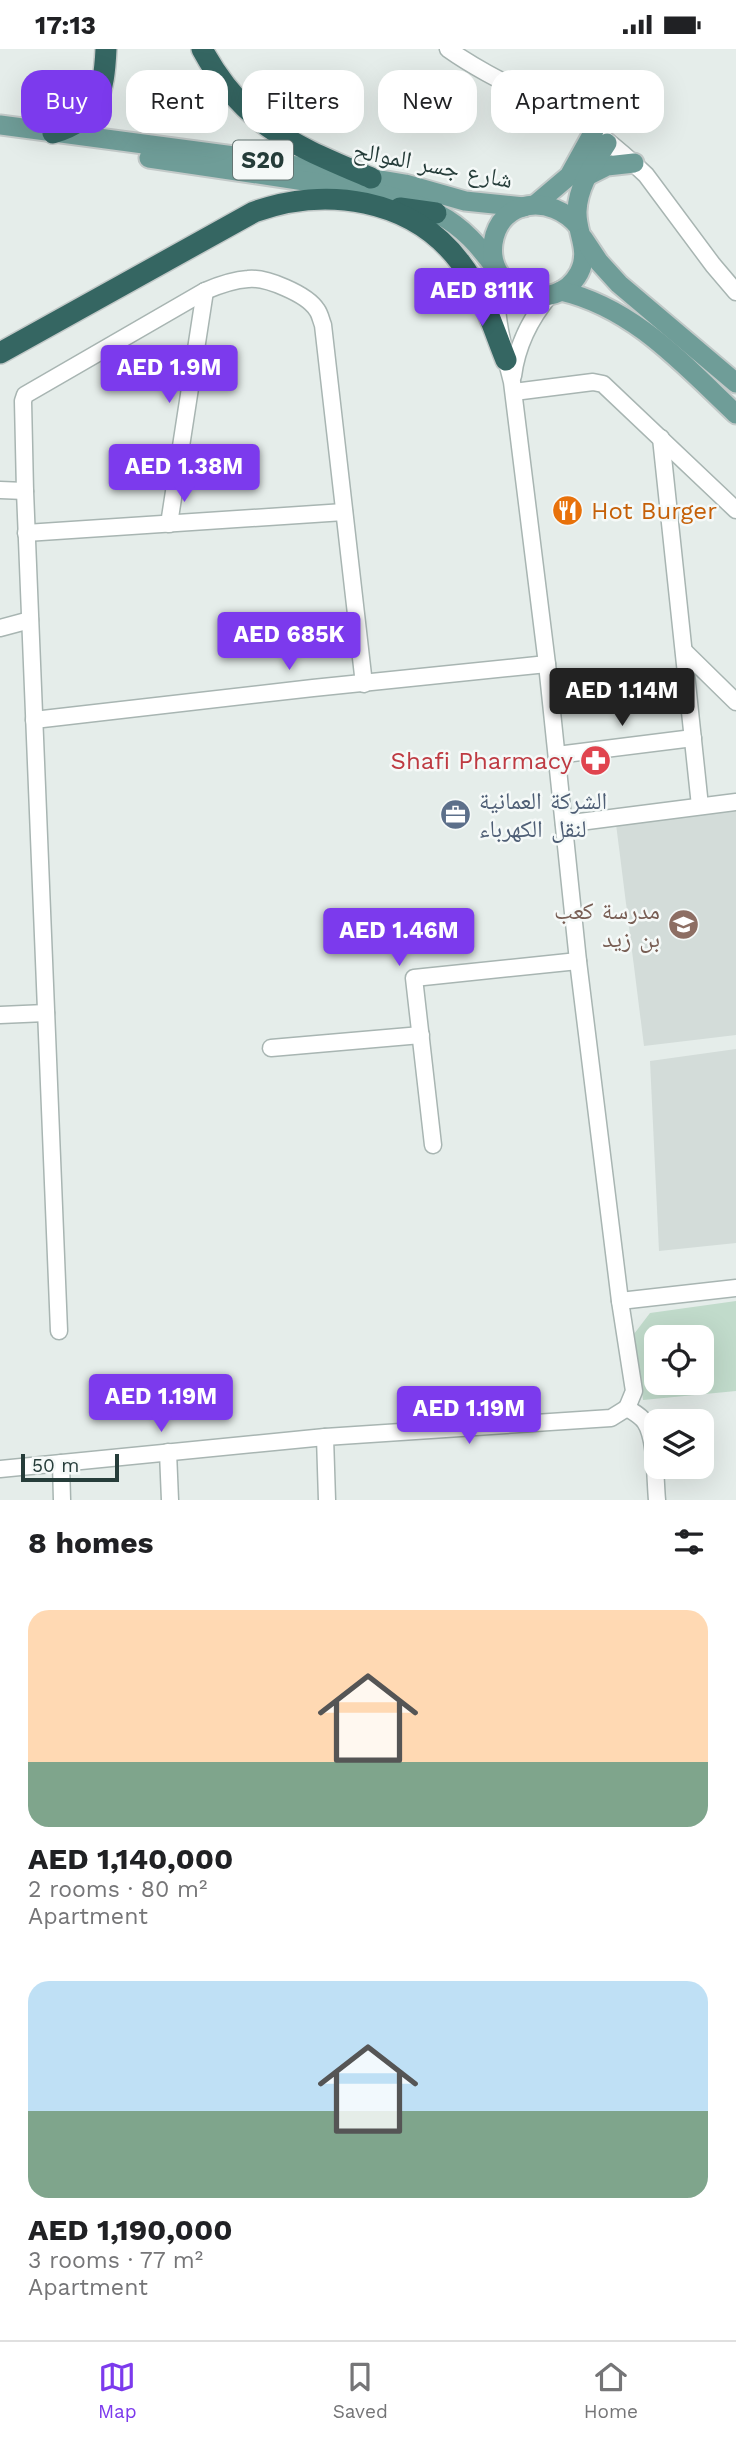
<!DOCTYPE html>
<meta charset="utf-8">
<style>
:root{--surface:#fff;--page:#f2f2f2;--text:#202124;--muted:#757577;--line:#e0e0e0;--accent:#7c3aed}
body{margin:0;font-family:"Work Sans","Noto Naskh Arabic",sans-serif;background:var(--page);color:var(--text);height:100vh;display:flex;flex-direction:column;font-size:26px;white-space:nowrap}
*{box-sizing:border-box;margin:0}
p{font-size:23px;color:var(--muted)}
.icon{flex:none;width:38px;height:38px;fill:none;stroke:currentColor;stroke-width:2;stroke-linecap:round;stroke-linejoin:round}
.map{position:relative;height:1451px;overflow:hidden}
.sheet{display:flex;flex-direction:column;background:var(--surface);flex:1}
.sheet>*{flex:none}
.banner{position:absolute;left:21px;top:21px;width:695px;height:63px;display:flex;gap:14px}
.buttons{position:absolute;left:644px;top:1276px;display:grid;gap:14px}
.buttons a{display:grid;place-items:center;width:70px;height:70px;border-radius:14px;background:var(--surface);box-shadow:0 7px 28px #0002;font-size:35px}
.scale{position:absolute;left:21px;bottom:18px;width:98px;box-sizing:border-box;padding-left:7px;border:4px solid #263d3a;border-top:0;font-size:19px;line-height:24px;white-space:nowrap;color:#263d3a;-webkit-text-stroke:5px #f5f9f8;paint-order:stroke}
.price{position:absolute;translate:-50% -60px;padding:0 16px;border-radius:7px;background:var(--accent);color:#fff;font-size:23px;line-height:46px;filter:drop-shadow(0 2px 4px #0008)}
.price::after{content:'';position:absolute;left:50%;top:42px;width:21px;height:16px;margin-left:-10px;background:inherit;clip-path:polygon(0 0,100% 0,50% 100%)}
.price.selected{background:#222;color:#fff}
ul{padding:0;list-style:none}
li{display:grid;align-content:center;gap:14px;height:371px;padding:0 28px}
li span{display:grid;place-items:center;height:217px;border-radius:21px;color:#555}
li>.icon{margin-inline-start:auto}
span .icon{width:126px;height:126px;fill:#fffc;stroke-width:1}
li b{font-size:30px}
h2{display:flex;justify-content:space-between;align-items:center;height:84px;padding:0 28px;font-size:30px}
.pill{padding:0 24px;border-radius:21px;background:var(--surface);box-shadow:0 7px 28px #0002;font-size:24px;line-height:63px}
.pill.selected{background:var(--accent);color:#fff}
.status{display:flex;justify-content:space-between;align-items:center;height:49px;padding:0 35px;background:var(--surface);direction:ltr}
.status svg{height:19px;fill:currentColor}
.tab-bar{display:flex;justify-content:space-around;align-items:center;height:98px;border-top:2px solid var(--line);background:var(--surface);font-size:19px;color:var(--muted)}
.tab-bar a{display:grid;justify-items:center;gap:4px}
.tab-bar .selected{color:var(--accent)}
.map>svg:first-child{display:block}
</style>
<div class="status"><b>17:13</b><svg viewBox="0 0 49 12"><path d="M0 12V9h3v3zM5 12V6h3v6zM10 12V3h3v9zM15 12V0h3v12zM26 1h20v11H26zM47 4h2v5h-2z"/></svg></div>
<div class="map">
<svg width="736" height="1451" viewBox="0 0 736 1451">
<rect width="100%" height="100%" fill="#e5edea"/>
<g fill="#d3dcd9">
<polygon points="736,756 736,986 644,997 615,767"/>
<polygon points="736,1000 736,1194 659,1202 650,1012"/>
</g>
<path fill="#c1dbcb" fill-rule="evenodd" d="M736,1252V1342L643,1351L634,1285L650,1264ZM656,1288H702V1334H656Z"/>
<g fill="none" stroke-linecap="round" stroke-linejoin="round">
<defs>
<g id="minor">
<path d="M448,0C486,27 528,44 568,66C594,79 625,106 646,126L713,216L736,243"/>
<path d="M499,225C491,256 504,301 512,333L547,615L578,912L620,1252L634,1342L627,1359"/>
<path d="M513,327C517,296 530,270 550,246"/>
<polyline points="514,343 593,333 603,335 736,461"/>
<polyline points="661,389 700,757"/>
<polyline points="0,441 25,442"/>
<polyline points="169,475 205,242"/>
<polyline points="26,484 344,463"/>
<polyline points="0,579 30,571"/>
<polyline points="684,602 736,653"/>
<polyline points="34,671 313,639 547,615"/>
<polyline points="557,706 693,689"/>
<polyline points="564,775 736,753"/>
<polyline points="0,966 46,964"/>
<polyline points="271,999 421,986"/>
<polyline points="433,1096 414,929 578,912"/>
<polyline points="620,1252 736,1239"/>
<path d="M59,1282L25,442L23,352L25,346L205,242C219,236 232,231 248,230C266,228 307,245 317,261C320,265 321,271 323,276L364,635"/>
<path d="M627,1359C633,1363 640,1366 645,1373C656,1389 655,1430 657,1451"/>
<polyline points="168,1403 170,1451"/>
<polyline points="61,1414 62,1451"/>
<polyline points="0,1420 325,1388"/>
<polyline points="327,1451 325,1388 611,1369 627,1359"/>
</g>
<g id="major">
<polyline points="0,76 249,109 405,135 465,152 524,158"/>
<path d="M149,109C199,116 248,124 298,131C345,138 395,143 438,165C463,178 480,198 496,220"/>
<polyline points="587,127 607,117 634,114"/>
<polyline points="536,155 569,127 594,82"/>
<path d="M578,177C552,145 500,149 493,194C486,244 555,268 579,224C591,201 576,184 577,162C578,136 594,115 607,94"/>
<polyline points="583,189 599,213 619,235 736,334"/>
<path d="M561,242C634,259 683,315 736,365"/>
</g>
<g id="highway">
<path d="M202,0C244,78 294,96 371,129"/>
<path d="M53,84C99,71 104,43 106,0"/>
<polyline points="400,159 436,164"/>
<path d="M0,304L254,163C325,137 412,149 460,213C482,241 493,279 506,311"/>
</g>
</defs>
<use href="#minor" stroke="#a8b5b2" stroke-width="19"/>
<use href="#major" stroke="#c2c9c8" stroke-width="23"/>
<use href="#highway" stroke="#c2c9c8" stroke-width="24"/>
<use href="#minor" stroke="#fff" stroke-width="16"/>
<use href="#major" stroke="#6f9d98" stroke-width="19"/>
<use href="#highway" stroke="#356662" stroke-width="21"/>
</g>
<defs>
<symbol id="restaurant-disc" viewBox="-11 -11 22 22"><circle r="9.5" fill="#e8710a" stroke="#f5f9f8"/><path d="M-5-6h1v4h1v-4h1v4h1v-4h1v5L-1.5 .5V6h-2V.5L-5-1ZM5-6V6H3V1.5H1.5Q1.5-4 5-6Z" fill="#fff"/></symbol>
<symbol id="pharmacy-disc" viewBox="-11 -11 22 22"><circle r="9.5" fill="#e0444e" stroke="#f5f9f8"/><path d="M-2-6h4v4h4v4h-4v4h-4v-4h-4v-4h4Z" fill="#fff"/></symbol>
<symbol id="office-disc" viewBox="-11 -11 22 22"><circle r="9.5" fill="#5c6f8a" stroke="#f5f9f8"/><path d="M-6-3h4V-5.5h4V-3h4V5H-6ZM-1-4.5V-3h2v-1.5ZM-6 0V1H6V0Z" fill="#fff"/></symbol>
<symbol id="school-disc" viewBox="-11 -11 22 22"><circle r="9.5" fill="#8d6e63" stroke="#f5f9f8"/><path d="M0-5L7-2L0 1L-7-2ZM-4 1L0 2.5L4 1V4Q0 6-4 4Z" fill="#fff"/></symbol>
</defs>
<g fill-rule="evenodd">
<use href="#restaurant-disc" x="550" y="444" width="35" height="35"/>
<use href="#pharmacy-disc" x="578" y="694" width="35" height="35"/>
<use href="#office-disc" x="438" y="748" width="35" height="35"/>
<use href="#school-disc" x="666" y="858" width="35" height="35"/>
</g>
<g text-anchor="middle" stroke-width="5" stroke-linejoin="round" paint-order="stroke">
<rect fill="#f5f9f8" stroke="#647573" stroke-width="2" x="233" y="91.5" width="60" height="39" rx="5"/>
<g font-size="23" font-weight="bold" fill="#263d3a">
<text x="263" y="119">S20</text>
</g>
<g font-size="24" fill="#263d3a" stroke="#f5f9f8">
<text transform="translate(433 116) rotate(11)" y="8">شارع جسر الموالح</text>
</g>
<g font-size="24" fill="#c56008" stroke="#f5f9f8" text-anchor="start">
<text x="591" y="470">Hot Burger</text>
</g>
<g font-size="24" fill="#be3a42" stroke="#f5f9f8" text-anchor="end">
<text x="573" y="720">Shafi Pharmacy</text>
</g>
<g font-size="24" fill="#4e5e75" stroke="#f5f9f8" text-anchor="start">
<text x="479" y="760">الشرکة العمانیة<tspan x="479" dy="28">لنقل الکهرباء</tspan></text>
</g>
<g font-size="24" fill="#785e54" stroke="#f5f9f8" text-anchor="end">
<text x="660" y="870">مدرسة كعب<tspan x="660" dy="28">بن زيد</tspan></text>
</g>
</g>
</svg>
<div class="buttons">
<a><svg class="icon" aria-label="locate" viewBox="0 0 24 24"><circle cx="12" cy="12" r="6"/><path d="M12 2v4M12 18v4M2 12h4M18 12h4"/></svg></a>
<a><svg class="icon" aria-label="layers" viewBox="0 0 24 24"><path d="M12 4l9 5-9 5-9-5zM3 14l9 5 9-5"/></svg></a>
</div>
<div class="scale">50 m</div>
<b class="price" style="left:482px;top:279px">AED 811K</b>
<b class="price" style="left:169px;top:356px">AED 1.9M</b>
<b class="price" style="left:184px;top:455px">AED 1.38M</b>
<b class="price" style="left:289px;top:623px">AED 685K</b>
<b class="price selected" style="left:622px;top:679px">AED 1.14M</b>
<b class="price" style="left:399px;top:919px">AED 1.46M</b>
<b class="price" style="left:161px;top:1385px">AED 1.19M</b>
<b class="price" style="left:469px;top:1397px">AED 1.19M</b>
<div class="banner">
<a class="pill selected">Buy</a>
<a class="pill">Rent</a>
<a class="pill">Filters</a>
<a class="pill">New</a>
<a class="pill">Apartment</a>
</div>
</div>
<section class="sheet">
<h2>8 homes<svg class="icon" aria-label="filters" viewBox="0 0 24 24"><path d="M4 7h16M4 17h16"/><circle cx="9" cy="7" r="2"/><circle cx="15" cy="17" r="2"/></svg></h2>
<ul>
<li><span style="background:linear-gradient(#ffd9b3 70%,#7fa58c 0)"><svg class="icon" aria-label="home" viewBox="0 0 24 24"><path d="M3 11l9-7 9 7M6 9v11h12V9"/></svg></span><div><b>AED 1,140,000</b><p>2 rooms · 80 m²</p><p>Apartment</p></div></li>
<li><span style="background:linear-gradient(#bfe0f5 60%,#7fa58c 0)"><svg class="icon" aria-label="home" viewBox="0 0 24 24"><path d="M3 11l9-7 9 7M6 9v11h12V9"/></svg></span><div><b>AED 1,190,000</b><p>3 rooms · 77 m²</p><p>Apartment</p></div></li>
</ul>
</section>
<nav class="tab-bar">
<a class="selected"><svg class="icon" aria-label="map" viewBox="0 0 24 24"><path d="M3 6l6-2 6 2 6-2v14l-6 2-6-2-6 2zM9 4v14M15 6v14"/></svg>Map</a>
<a><svg class="icon" aria-label="saved" viewBox="0 0 24 24"><path d="M7 4h10v16l-5-4-5 4z"/></svg>Saved</a>
<a><svg class="icon" aria-label="home" viewBox="0 0 24 24"><path d="M3 11l9-7 9 7M6 9v11h12V9"/></svg>Home</a>
</nav>
